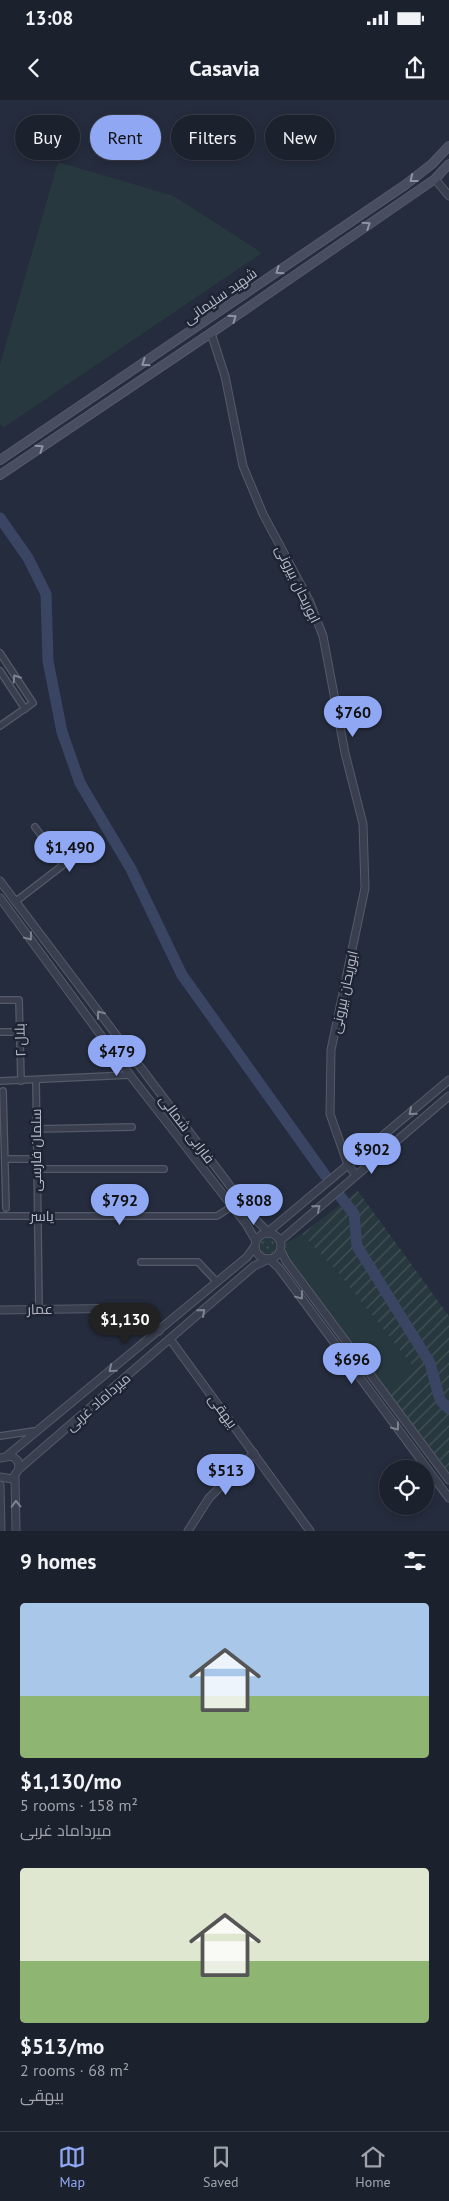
<!DOCTYPE html>
<meta charset="utf-8">
<style>
:root{--surface:#1c212e;--page:#252936;--text:#f1f3f6;--muted:#a0a3aa;--line:#3a3e4a;--accent:#90a8f3}
body{margin:0;font-family:"PT Sans",Cairo,sans-serif;background:var(--page);color:var(--text);height:100vh;display:flex;flex-direction:column;font-size:19px;white-space:nowrap}
*{box-sizing:border-box;margin:0}
p{font-size:16px;color:var(--muted)}
.icon{flex:none;width:28px;height:28px;fill:none;stroke:currentColor;stroke-width:2;stroke-linecap:round;stroke-linejoin:round}
.map{position:relative;height:1431px;overflow:hidden}
.details{display:flex;flex-direction:column;background:var(--surface);flex:1}
.details>*{flex:none}
.banner{position:absolute;left:15px;top:15px;width:420px;height:45px;display:flex;gap:10px}
.fabs{position:absolute;left:379px;top:1360px;display:grid;gap:10px}
.fabs a{display:grid;place-items:center;width:55px;height:55px;border-radius:50%;background:var(--surface);box-shadow:0 2px 8px #0003,0 0 0 1px var(--line);font-size:25px}
.price{position:absolute;translate:-50% -42px;padding:0 11px;border-radius:18px;background:var(--accent);color:#111;font-size:16px;line-height:32px;filter:drop-shadow(0 1px 2px #0008)}
.price::after{content:'';position:absolute;left:50%;top:30px;width:15px;height:11px;margin-left:-8px;background:inherit;clip-path:polygon(0 0,100% 0,50% 100%)}
.price.selected{background:#222;color:#fff}
ul{padding:0;list-style:none}
li{display:grid;align-content:center;gap:10px;height:265px;padding:0 20px}
li span{display:grid;place-items:center;height:155px;border-radius:5px;color:#555}
li>.icon{margin-inline-start:auto}
span .icon{width:90px;height:90px;fill:#fffc;stroke-width:1}
li b{font-size:21px}
h2{display:flex;justify-content:space-between;align-items:center;height:60px;padding:0 20px;font-size:21px}
.chip{padding:0 18px;border-radius:22px;background:var(--surface);box-shadow:0 2px 8px #0003,0 0 0 1px var(--line);font-size:18px;line-height:45px}
.chip.selected{background:var(--accent);color:#111}
.status{display:flex;justify-content:space-between;align-items:center;height:35px;padding:0 25px;background:var(--surface);direction:ltr}
.status svg{height:14px;fill:currentColor}
header{display:flex;justify-content:space-between;align-items:center;height:65px;padding:0 20px;background:var(--surface);font-size:22px;font-weight:700}
.tabs{display:flex;justify-content:space-around;align-items:center;height:70px;border-top:1px solid var(--line);background:var(--surface);font-size:14px;color:var(--muted)}
.tabs a{display:grid;justify-items:center;gap:2px}
.tabs .selected{color:var(--accent)}
.map>svg:first-child{display:block}
</style>
<div class="status"><b>13:08</b><svg viewBox="0 0 49 12"><path d="M0 12V9h3v3zM5 12V6h3v6zM10 12V3h3v9zM15 12V0h3v12zM26 1h20v11H26zM47 4h2v5h-2z"/></svg></div>
<header><svg class="icon" aria-label="back" viewBox="0 0 24 24"><path d="M15 5l-7 7 7 7"/></svg>Casavia<svg class="icon" aria-label="share" viewBox="0 0 24 24"><path d="M12 15V3M7 8l5-5 5 5M5 13v7h14v-7"/></svg></header>
<div class="map">
<svg width="449" height="1431" viewBox="0 0 449 1431">
<defs>
<pattern id="grass-dots" width="8" height="8" patternUnits="userSpaceOnUse" patternTransform="scale(1.25)"><rect width="8" height="8" fill="#27383e"/><path d="M2 2h.1M6 6h.1" fill="none" stroke="#445358" stroke-width="1.8" stroke-linecap="round"/></pattern>
<pattern id="garden-furrows" width="10" height="10" patternUnits="userSpaceOnUse" patternTransform="scale(1.25)"><rect width="10" height="10" fill="#27383e"/><path d="M-1 1l2-2M0 10L10 0M9 11l2-2" fill="none" stroke="#445358"/></pattern>
</defs>
<rect width="100%" height="100%" fill="#252c3d"/>
<circle fill="url(#grass-dots)" cx="268" cy="1146" r="8"/>
<g fill="#27383e">
<polygon points="58,62 174,96 262,153 3,328 0,323 0,264"/>
<polygon points="302,1134 337,1171 415,1269 386,1289 286,1153 286,1143"/>
</g>
<polygon fill="url(#garden-furrows)" points="358,1091 449,1216 449,1372 386,1289 415,1269 337,1171 302,1134"/>
<g fill="none" stroke-linecap="round" stroke-linejoin="round">
<g stroke="#3a4564" stroke-width="11">
<polyline points="0,418 28,458 46,494 48,561 62,632 80,683 131,769 182,875 325,1075"/>
<polyline points="340,1096 354,1114 357,1146 430,1263 440,1300 449,1309"/>
</g>
<defs>
<g id="minor">
<polyline points="0,553 33,603 0,626"/>
<polyline points="0,571 25,609"/>
<polyline points="15,802 63,765 35,727"/>
<polyline points="0,900 19,900 21,981"/>
<polyline points="0,932 20,932"/>
<polyline points="36,980 39,1209"/>
<polyline points="0,981 130,975"/>
<polyline points="3,991 6,1108"/>
<polyline points="36,1029 132,1027"/>
<polyline points="5,1059 36,1059"/>
<polyline points="36,1069 164,1069"/>
<polyline points="0,1116 217,1116 231,1107"/>
<polyline points="141,1162 198,1162 217,1182"/>
<polyline points="0,1336 34,1331"/>
</g>
<g id="tertiary">
<polyline points="435,79 449,96"/>
<polyline points="211,233 225,276 243,366 263,414 309,500 323,536 345,653 363,724 365,788 331,950 330,1014 348,1065 356,1075"/>
<polyline points="0,781 255,1119 268,1132 449,980"/>
<polyline points="0,798 130,975 246,1124 256,1141"/>
<circle cx="268" cy="1146" r="13"/>
<polyline points="281,1140 449,996"/>
<polyline points="281,1151 286,1161 449,1380"/>
<polyline points="0,1210 138,1208 159,1231"/>
<polyline points="170,1239 310,1431"/>
<polyline points="8,1355 247,1157 255,1146"/>
<polyline points="0,1358 12,1356 18,1361 19,1369 12,1379 0,1377"/>
<polyline points="19,1369 254,1166 269,1159 279,1168 449,1398"/>
<polyline points="15,1377 16,1431"/>
<polyline points="0,1385 1,1431"/>
<polyline points="188,1431 209,1398 254,1353"/>
</g>
<g id="secondary">
<polyline points="0,360 405,85 432,64 449,46"/>
<polyline points="0,375 211,233 435,79 449,64"/>
</g>
</defs>
<use href="#minor" stroke="#545a68" stroke-width="8"/>
<use href="#tertiary" stroke="#545a68" stroke-width="9"/>
<use href="#secondary" stroke="#545a68" stroke-width="10"/>
<use href="#minor" stroke="#393f4e" stroke-width="5.5"/>
<use href="#tertiary" stroke="#393f4e" stroke-width="7"/>
<use href="#secondary" stroke="#484d60" stroke-width="8"/>
</g>
<defs><path id="oneway-chevron" d="M-2-3.5L2.5 0L-2 3.5" fill="none" stroke-width="1.6" stroke-linecap="round" stroke-linejoin="round" transform="scale(1.25)"/></defs>
<g stroke="#8f94a4">
<use href="#oneway-chevron" transform="translate(413 79) rotate(142)"/>
<use href="#oneway-chevron" transform="translate(367 125) rotate(-34)"/>
<use href="#oneway-chevron" transform="translate(279 171) rotate(145)"/>
<use href="#oneway-chevron" transform="translate(233 218) rotate(-35)"/>
<use href="#oneway-chevron" transform="translate(145 263) rotate(146)"/>
<use href="#oneway-chevron" transform="translate(40 348) rotate(-34)"/>
</g>
<g stroke="#7d8391">
<use href="#oneway-chevron" transform="translate(16 578) rotate(-123)"/>
<use href="#oneway-chevron" transform="translate(29 837) rotate(53)"/>
<use href="#oneway-chevron" transform="translate(100 914) rotate(-127)"/>
<use href="#oneway-chevron" transform="translate(412 1012) rotate(140)"/>
<use href="#oneway-chevron" transform="translate(317 1108) rotate(-41)"/>
<use href="#oneway-chevron" transform="translate(300 1196) rotate(53)"/>
<use href="#oneway-chevron" transform="translate(202 1212) rotate(-41)"/>
<use href="#oneway-chevron" transform="translate(112 1269) rotate(141)"/>
<use href="#oneway-chevron" transform="translate(396 1327) rotate(53)"/>
<use href="#oneway-chevron" transform="translate(16 1404) rotate(-91)"/>
</g>
<g text-anchor="middle" stroke-width="5" stroke-linejoin="round" paint-order="stroke">
<g font-size="14" fill="#b5bac8" stroke="#1e2433">
<text transform="translate(220 196) rotate(-35)" y="5">شهید سلیمانی</text>
<text transform="translate(298 484) rotate(64)" y="5">ابوریحان بیرونی</text>
<text transform="translate(344 892) rotate(-78)" y="5">ابوریحان بیرونی</text>
<text transform="translate(20 940) rotate(-92)" y="5">بلال ۲</text>
<text transform="translate(187 1029) rotate(53)" y="5">فارابی شمالی</text>
<text transform="translate(36 1050) rotate(-90)" y="5">سلمان فارسی</text>
<text x="42" y="1121">یاسر</text>
<text transform="translate(40 1209) rotate(-1)" y="5">عمار</text>
<text transform="translate(98 1302) rotate(-41)" y="5">میرداماد غربی</text>
<text transform="translate(223 1311) rotate(54)" y="5">بیهقی</text>
</g>
</g>
</svg>
<div class="fabs">
<a><svg class="icon" aria-label="locate" viewBox="0 0 24 24"><circle cx="12" cy="12" r="6"/><path d="M12 2v4M12 18v4M2 12h4M18 12h4"/></svg></a>
</div>
<b class="price" style="left:353px;top:638px">$760</b>
<b class="price" style="left:70px;top:773px">$1,490</b>
<b class="price" style="left:117px;top:977px">$479</b>
<b class="price" style="left:372px;top:1075px">$902</b>
<b class="price" style="left:120px;top:1126px">$792</b>
<b class="price" style="left:254px;top:1126px">$808</b>
<b class="price selected" style="left:125px;top:1245px">$1,130</b>
<b class="price" style="left:352px;top:1285px">$696</b>
<b class="price" style="left:226px;top:1396px">$513</b>
<div class="banner">
<a class="chip">Buy</a>
<a class="chip selected">Rent</a>
<a class="chip">Filters</a>
<a class="chip">New</a>
</div>
</div>
<section class="details">
<h2>9 homes<svg class="icon" aria-label="filters" viewBox="0 0 24 24"><path d="M4 7h16M4 17h16"/><circle cx="9" cy="7" r="2"/><circle cx="15" cy="17" r="2"/></svg></h2>
<ul>
<li><span style="background:linear-gradient(#a9c7e8 60%,#8fb573 0)"><svg class="icon" aria-label="home" viewBox="0 0 24 24"><path d="M3 11l9-7 9 7M6 9v11h12V9"/></svg></span><div><b>$1,130/mo</b><p>5 rooms · 158 m²</p><p>میرداماد غربی</p></div></li>
<li><span style="background:linear-gradient(#dfe7d0 60%,#8fb573 0)"><svg class="icon" aria-label="home" viewBox="0 0 24 24"><path d="M3 11l9-7 9 7M6 9v11h12V9"/></svg></span><div><b>$513/mo</b><p>2 rooms · 68 m²</p><p>بیهقی</p></div></li>
</ul>
</section>
<nav class="tabs">
<a class="selected"><svg class="icon" aria-label="map" viewBox="0 0 24 24"><path d="M3 6l6-2 6 2 6-2v14l-6 2-6-2-6 2zM9 4v14M15 6v14"/></svg>Map</a>
<a><svg class="icon" aria-label="saved" viewBox="0 0 24 24"><path d="M7 4h10v16l-5-4-5 4z"/></svg>Saved</a>
<a><svg class="icon" aria-label="home" viewBox="0 0 24 24"><path d="M3 11l9-7 9 7M6 9v11h12V9"/></svg>Home</a>
</nav>
